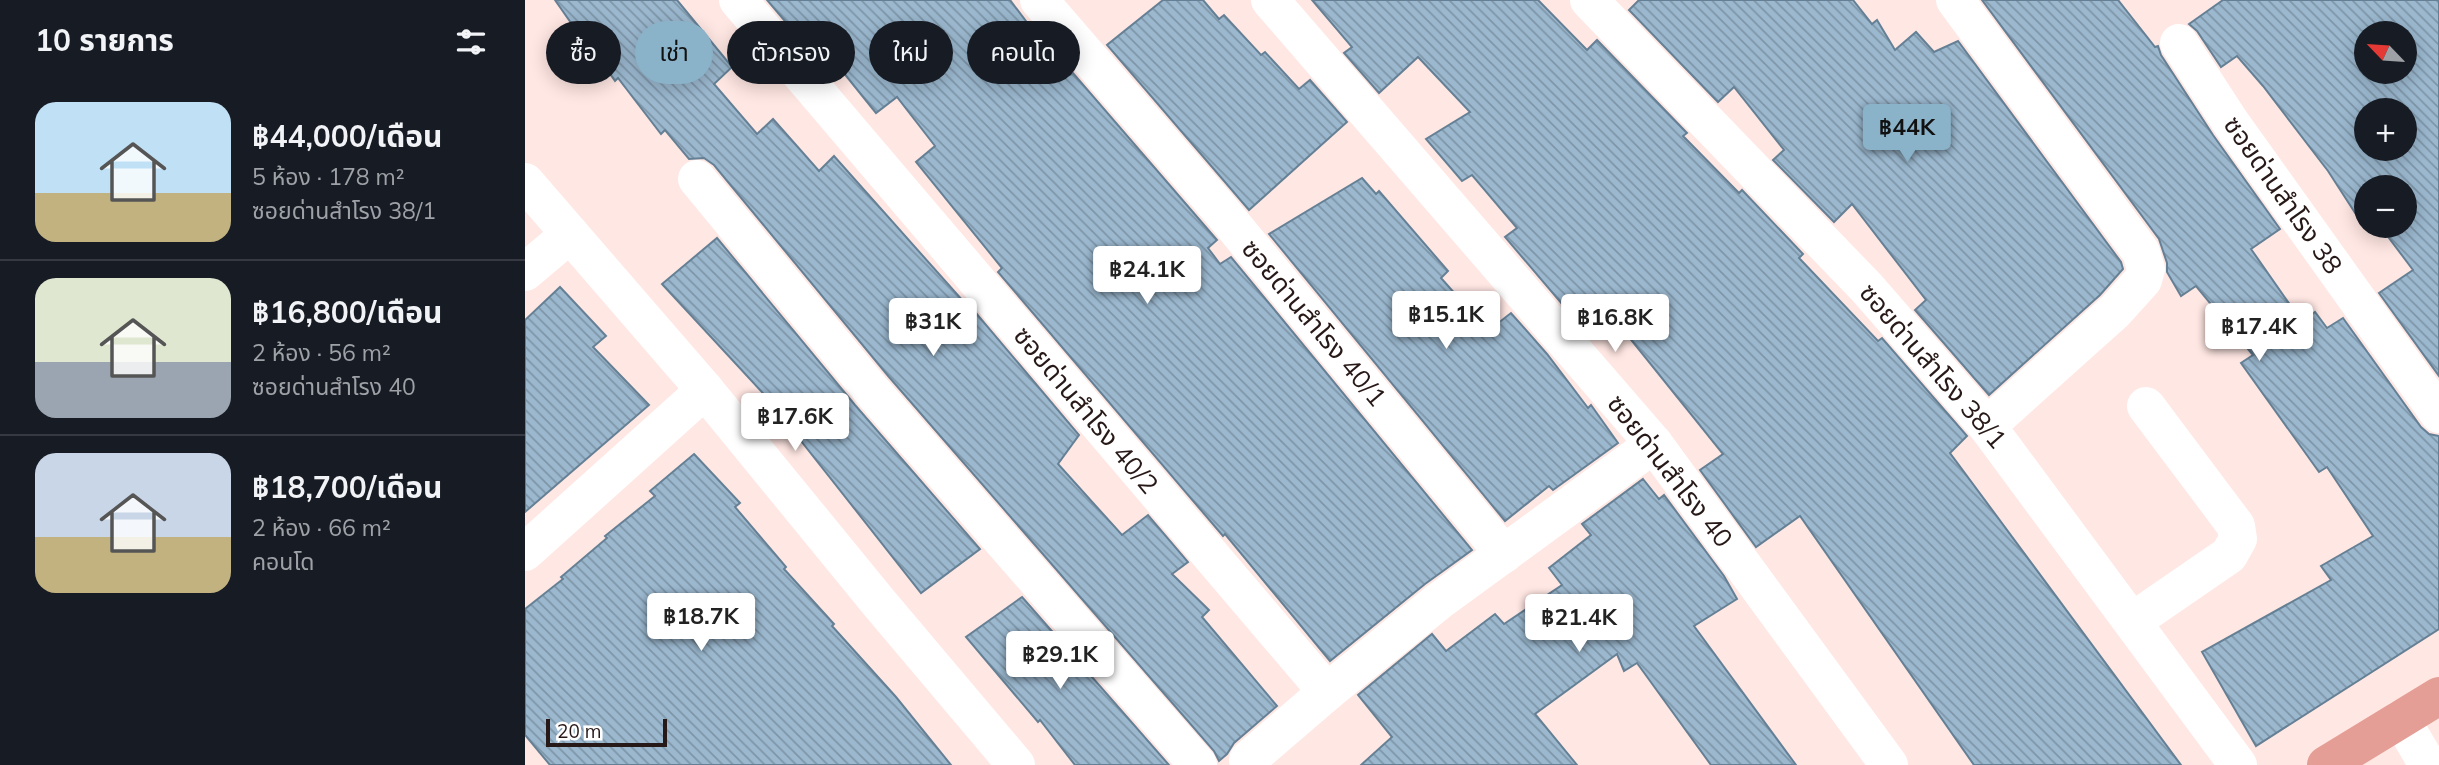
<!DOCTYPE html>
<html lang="th">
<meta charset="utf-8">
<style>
:root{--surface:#171b24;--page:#242831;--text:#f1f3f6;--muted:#9ea1a6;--line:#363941;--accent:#8ab2c9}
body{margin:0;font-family:Mulish,"Noto Sans Thai",sans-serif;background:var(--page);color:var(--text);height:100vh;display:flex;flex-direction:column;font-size:26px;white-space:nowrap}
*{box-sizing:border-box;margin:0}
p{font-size:23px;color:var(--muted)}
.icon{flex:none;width:38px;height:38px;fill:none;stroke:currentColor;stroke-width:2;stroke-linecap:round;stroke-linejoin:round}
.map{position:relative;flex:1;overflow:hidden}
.details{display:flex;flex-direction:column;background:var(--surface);width:525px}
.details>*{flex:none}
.guide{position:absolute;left:21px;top:21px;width:665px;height:63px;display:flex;gap:14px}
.needle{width:46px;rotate:295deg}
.controls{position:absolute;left:1829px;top:21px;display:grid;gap:14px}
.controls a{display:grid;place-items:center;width:63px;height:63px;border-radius:50%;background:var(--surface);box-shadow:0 4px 18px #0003;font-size:35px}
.scale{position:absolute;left:21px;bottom:18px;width:121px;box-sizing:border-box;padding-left:7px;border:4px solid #271917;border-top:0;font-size:19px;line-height:24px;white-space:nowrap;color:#271917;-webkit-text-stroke:5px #fff;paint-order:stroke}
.price{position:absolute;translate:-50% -60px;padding:0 16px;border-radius:7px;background:#fff;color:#222;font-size:23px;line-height:46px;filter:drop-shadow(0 2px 4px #0008)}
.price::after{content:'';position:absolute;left:50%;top:42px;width:21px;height:16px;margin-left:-10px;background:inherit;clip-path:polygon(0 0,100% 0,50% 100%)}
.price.selected{background:var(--accent);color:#111}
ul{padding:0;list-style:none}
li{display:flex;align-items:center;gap:21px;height:175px;padding:0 35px}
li+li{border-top:2px solid var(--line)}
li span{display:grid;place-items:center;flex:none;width:196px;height:140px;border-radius:21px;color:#555}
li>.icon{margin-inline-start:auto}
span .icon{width:84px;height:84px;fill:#fffc;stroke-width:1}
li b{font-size:30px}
h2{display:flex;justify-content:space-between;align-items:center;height:84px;padding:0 35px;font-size:30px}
.pill{padding:0 24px;border-radius:32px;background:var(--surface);box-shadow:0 4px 18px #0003;font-size:24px;line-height:63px}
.pill.selected{background:var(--accent);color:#111}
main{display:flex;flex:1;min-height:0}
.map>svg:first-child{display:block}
</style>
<main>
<section class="details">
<h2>10 รายการ<svg class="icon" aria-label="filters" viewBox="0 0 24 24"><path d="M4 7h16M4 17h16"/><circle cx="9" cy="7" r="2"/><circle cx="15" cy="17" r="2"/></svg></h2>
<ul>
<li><span style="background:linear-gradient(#bfe0f5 65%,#c2b280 0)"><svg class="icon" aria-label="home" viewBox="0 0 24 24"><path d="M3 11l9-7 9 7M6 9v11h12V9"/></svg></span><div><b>฿44,000/เดือน</b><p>5 ห้อง · 178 m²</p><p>ซอยด่านสำโรง 38/1</p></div></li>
<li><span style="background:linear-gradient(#dfe7d0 60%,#9aa5b1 0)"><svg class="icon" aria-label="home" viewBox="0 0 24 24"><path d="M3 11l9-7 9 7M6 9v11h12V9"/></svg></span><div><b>฿16,800/เดือน</b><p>2 ห้อง · 56 m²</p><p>ซอยด่านสำโรง 40</p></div></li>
<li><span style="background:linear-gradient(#c9d6e8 60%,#c2b280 0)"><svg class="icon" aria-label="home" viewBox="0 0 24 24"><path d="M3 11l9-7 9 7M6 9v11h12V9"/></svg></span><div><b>฿18,700/เดือน</b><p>2 ห้อง · 66 m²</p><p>คอนโด</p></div></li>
</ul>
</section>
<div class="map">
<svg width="1914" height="765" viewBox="0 0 1914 765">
<defs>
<pattern id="building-back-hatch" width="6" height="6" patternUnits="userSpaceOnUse" patternTransform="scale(1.75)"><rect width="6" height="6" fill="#9bb8cf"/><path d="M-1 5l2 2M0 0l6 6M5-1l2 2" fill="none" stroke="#7e95a7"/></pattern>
</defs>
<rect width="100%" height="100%" fill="#ffe7e3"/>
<g fill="url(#building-back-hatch)" stroke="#658095" stroke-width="2" fill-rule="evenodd">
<polygon points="30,0 152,0 207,67 189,84 232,134 248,119 294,171 309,156 438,301 440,300 554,435 533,464 597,535 623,515 663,562 647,574 684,610 677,617 752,706 709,743 702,754 694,761 689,751 364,377 189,165 179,158 164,159 140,130 136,134 93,78 90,81 62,41 60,43"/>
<polygon points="242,0 485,0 529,58 545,75 548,73 692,240 683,248 695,264 706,257 947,550 900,584 805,661 700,534 698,536 473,272 477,268 391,162 410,146 372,97 351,113 314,67 305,74"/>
<polygon points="638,0 678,0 694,19 699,15 736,55 740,52 774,89 785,80 822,122 724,210 582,45"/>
<polygon points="787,0 1013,0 1062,50 1072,40 1162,133 1158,136 1214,193 1217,190 1278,254 1274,258 1353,341 1357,338 1442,436 1425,453 1656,765 1449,765 1275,516 1231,547 1175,470 1198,454 1079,306 1055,325 980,237 992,228 947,175 937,181 901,139 945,112 893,57 854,93 819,53 827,47"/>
<polygon points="1114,0 1328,0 1347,24 1352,20 1370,50 1391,32 1409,52 1433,41 1596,262 1598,269 1575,295 1464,395 1390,310 1401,300 1327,204 1309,222 1248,160 1259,150 1209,87 1193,102 1104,10"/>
<polygon points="1457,0 1593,0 1630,47 1633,46 1636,55 1688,135 1755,229 1726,249 1777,322 1790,312 1802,328 1818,318 1896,427 1904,434 1914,436 1914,629 1731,746 1677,652 1806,580 1796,566 1848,536 1802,467 1794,472 1716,363 1728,355 1671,286 1656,296 1642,272 1642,263 1634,239"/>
<path d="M1698,0H1914V376L1854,293L1888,270L1855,226H1880V187H1841V218L1836,222L1803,171L1738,86L1712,56L1696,67L1672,31L1664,24ZM1841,33H1880V72H1841ZM1841,110H1880V149H1841Z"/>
<polygon points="837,178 851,194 854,191 923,271 916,278 963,331 986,313 1022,354 1063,408 1066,405 1093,443 1028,490 1024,486 980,521 744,234"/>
<polygon points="192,238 330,405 455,549 396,593 269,432 272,430 137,284"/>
<polygon points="35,287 81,336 68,347 124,405 0,512 0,320"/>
<polygon points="169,454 215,503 210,507 261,567 259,569 309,624 307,626 371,697 426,765 25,765 0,735 0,609 38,579 36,577 82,538 80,536 130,496 125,491"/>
<polygon points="1118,479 1134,499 1139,495 1199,576 1212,599 1169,626 1271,765 1186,765 1112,663 1099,671 1092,654 1010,714 1052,765 836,765 867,737 833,695 907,634 921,651 970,614 979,624 1037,585 1024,568 1066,535 1057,524"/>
<polygon points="497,597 644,765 550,765 515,720 513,722 441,637"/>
</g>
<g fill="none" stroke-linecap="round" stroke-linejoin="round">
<g stroke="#fff" stroke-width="38">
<polyline points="213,0 802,692"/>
<polyline points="514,0 698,213 979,554"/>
<polyline points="745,0 1129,444 1364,765"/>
<polyline points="1064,0 1342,288 1462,426 1713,765"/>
<polyline points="1430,0 1616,252 1621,269 1618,280 1590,311 1462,426"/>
<polyline points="1654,43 1706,123 1914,414"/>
<polyline points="172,179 347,391 673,765"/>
<polyline points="0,182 180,390 355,604 491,765"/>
<polyline points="0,272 45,234"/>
<polyline points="0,552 180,390"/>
<polyline points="1608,621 1704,555 1713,539 1711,526 1621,406"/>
<polyline points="1876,719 1903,765"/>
<polyline points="723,760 802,692 914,601 1129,444"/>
</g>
<polyline stroke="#e59e96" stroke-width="38" points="1801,765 1914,696"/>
</g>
<g text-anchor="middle" stroke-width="6" stroke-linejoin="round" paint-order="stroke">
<g font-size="26" fill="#271917" stroke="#fff">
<text transform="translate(1758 195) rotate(55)" y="9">ซอยด่านสำโรง 38</text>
<text transform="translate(789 323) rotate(50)" y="9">ซอยด่านสำโรง 40/1</text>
<text transform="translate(1408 366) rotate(49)" y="9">ซอยด่านสำโรง 38/1</text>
<text transform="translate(561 410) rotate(50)" y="9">ซอยด่านสำโรง 40/2</text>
<text transform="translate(1145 471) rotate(52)" y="9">ซอยด่านสำโรง 40</text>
</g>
</g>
</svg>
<div class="controls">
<a><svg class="needle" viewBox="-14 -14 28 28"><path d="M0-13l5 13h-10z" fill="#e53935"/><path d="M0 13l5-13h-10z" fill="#9ea1a6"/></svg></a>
<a>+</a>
<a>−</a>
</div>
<div class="scale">20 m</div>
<b class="price selected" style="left:1382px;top:164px">฿44K</b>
<b class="price" style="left:622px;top:306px">฿24.1K</b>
<b class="price" style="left:921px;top:351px">฿15.1K</b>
<b class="price" style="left:1090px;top:354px">฿16.8K</b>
<b class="price" style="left:408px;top:358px">฿31K</b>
<b class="price" style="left:1734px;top:363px">฿17.4K</b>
<b class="price" style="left:270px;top:453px">฿17.6K</b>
<b class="price" style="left:176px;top:653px">฿18.7K</b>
<b class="price" style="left:1054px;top:654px">฿21.4K</b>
<b class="price" style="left:535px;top:691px">฿29.1K</b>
<div class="guide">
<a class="pill">ซื้อ</a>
<a class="pill selected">เช่า</a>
<a class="pill">ตัวกรอง</a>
<a class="pill">ใหม่</a>
<a class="pill">คอนโด</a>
</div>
</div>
</main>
